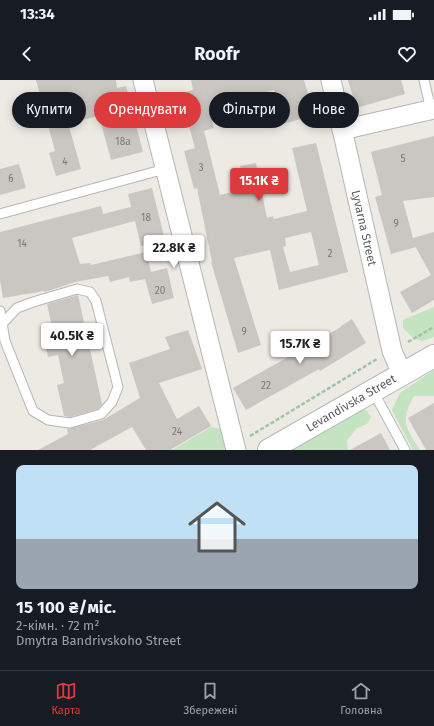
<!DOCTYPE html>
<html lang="uk">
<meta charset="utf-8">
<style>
:root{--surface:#171b24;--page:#242831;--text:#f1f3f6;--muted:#9ea1a6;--line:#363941;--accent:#dc3a3c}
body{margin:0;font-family:"Fira Sans",sans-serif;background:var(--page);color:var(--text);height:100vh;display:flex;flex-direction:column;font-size:15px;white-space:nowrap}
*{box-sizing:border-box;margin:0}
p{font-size:13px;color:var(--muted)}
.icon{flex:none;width:22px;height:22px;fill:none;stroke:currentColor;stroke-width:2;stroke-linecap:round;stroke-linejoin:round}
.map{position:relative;height:370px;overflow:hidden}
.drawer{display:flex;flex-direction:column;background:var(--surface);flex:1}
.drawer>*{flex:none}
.guide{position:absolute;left:12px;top:12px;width:410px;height:36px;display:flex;gap:8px}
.price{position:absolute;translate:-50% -34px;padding:0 9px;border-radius:4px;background:#fff;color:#222;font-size:13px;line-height:26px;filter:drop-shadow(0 1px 2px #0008)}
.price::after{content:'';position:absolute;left:50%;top:24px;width:12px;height:9px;margin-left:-6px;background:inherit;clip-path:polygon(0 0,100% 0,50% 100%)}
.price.on{background:var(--accent);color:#fff}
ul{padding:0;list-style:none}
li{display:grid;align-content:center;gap:8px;height:212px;padding:0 16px}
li+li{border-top:1px solid var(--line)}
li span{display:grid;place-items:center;height:124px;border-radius:8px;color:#555}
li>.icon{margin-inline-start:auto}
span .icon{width:72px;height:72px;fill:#fffc;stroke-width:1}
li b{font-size:17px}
.chip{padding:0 14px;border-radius:18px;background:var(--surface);box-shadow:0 2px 10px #0003;font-size:14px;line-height:36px}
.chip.on{background:var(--accent);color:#fff}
.status{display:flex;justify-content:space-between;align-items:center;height:28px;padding:0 20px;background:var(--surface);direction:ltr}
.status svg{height:11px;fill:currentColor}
header{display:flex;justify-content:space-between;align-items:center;height:52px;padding:0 16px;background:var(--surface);font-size:18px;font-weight:700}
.menu{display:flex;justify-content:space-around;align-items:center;height:56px;border-top:1px solid var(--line);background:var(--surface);font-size:11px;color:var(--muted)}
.menu a{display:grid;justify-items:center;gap:2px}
.menu .on{color:var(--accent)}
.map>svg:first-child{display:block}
</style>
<div class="status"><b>13:34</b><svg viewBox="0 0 49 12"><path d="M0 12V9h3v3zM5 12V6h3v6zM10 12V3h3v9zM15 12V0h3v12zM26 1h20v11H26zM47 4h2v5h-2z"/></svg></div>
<header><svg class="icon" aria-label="back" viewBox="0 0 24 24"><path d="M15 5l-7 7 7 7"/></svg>Roofr<svg class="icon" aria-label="heart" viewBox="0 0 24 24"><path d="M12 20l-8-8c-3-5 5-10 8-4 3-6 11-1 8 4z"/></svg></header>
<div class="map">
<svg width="434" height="370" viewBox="0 0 434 370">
<rect width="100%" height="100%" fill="#edeae3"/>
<g fill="#c4e3c1">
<polygon points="434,227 434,257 422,261 413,258 403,248 403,240"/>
<path d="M434,290V316H414C400,341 405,347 420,370H413L392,330L400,313Z"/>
<polygon points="366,330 371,337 367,344 357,348 347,360 348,370 283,370 345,332"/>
<polygon points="211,347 225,350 229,370 172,370"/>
</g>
<g fill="#cac7c2" fill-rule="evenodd">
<polygon points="36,0 116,0 117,8 126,6 143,72 111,80 99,36 68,43 81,89 56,96 49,73 55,71"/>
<path d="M191,0H304L314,35L283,44L274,10L240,19L243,32L212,40L214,48L204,51L220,115L245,109L240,86L256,83L267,138L273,136L274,139L307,131L292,68L316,63L348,192L279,210L270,170L234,178L261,265L238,273L211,182H212L197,108L194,109L184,71L195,68L188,43L179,45L172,16L193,10ZM311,152L319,185L290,192L283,167L286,166L285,158Z"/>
<polygon points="348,0 401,0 405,14 356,28"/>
<polygon points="434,56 434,117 403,121 413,158 434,152 434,220 412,233 400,212 431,195 415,166 416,167 391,174 375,117 382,115 371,72"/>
<polygon points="19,84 26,108 0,115 0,89"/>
<polygon points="152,108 165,160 141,166 135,141 72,158 80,184 90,183 91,185 146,172 151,192 167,188 174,218 152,224 145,199 130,202 129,197 110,202 108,196 75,202 45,212 44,211 3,218 0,200 0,152 101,126 103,134 131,127 128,114"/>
<polygon points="78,215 102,324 98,329 70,337 64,336 57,305 64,303 58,275 48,277 42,249 52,247 47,224"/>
<polygon points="352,239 366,263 320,291 319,289 246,330 233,308 341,247 341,246"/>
<polygon points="188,250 202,289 159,303 177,339 199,326 211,346 170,370 146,370 132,347 90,370 38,370 68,354 67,349 103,340 140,318 129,283 170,269 165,257"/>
<polygon points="434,323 434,370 426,370 408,338"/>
<polygon points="381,353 390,370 350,370"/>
</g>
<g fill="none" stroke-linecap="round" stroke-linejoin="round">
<defs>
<g id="service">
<polyline points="424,0 431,30"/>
<polyline points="0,134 165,89"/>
<polyline points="0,231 5,261 33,331 48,340 70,343 101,334 112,322 118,307 96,221 90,212 77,209 33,222 17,228 3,243"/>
<polyline points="373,311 405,370"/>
</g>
<g id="minor">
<polyline points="143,0 236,370"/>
<polyline points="331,0 392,271 402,294"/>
<polyline points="342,50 434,29"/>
</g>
<polyline id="secondary" points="269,370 434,276"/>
</defs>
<use href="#service" stroke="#b3b6b9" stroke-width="11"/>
<use href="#minor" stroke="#b3b6b9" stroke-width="21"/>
<use href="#secondary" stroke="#b4b8bc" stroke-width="24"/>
<g stroke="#9cc5a4" stroke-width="2.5" stroke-dasharray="4 2" stroke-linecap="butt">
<polyline points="408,262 434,247"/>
<polyline points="250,356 377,279"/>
</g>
<use href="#service" stroke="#fff" stroke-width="9"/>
<use href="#minor" stroke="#fff" stroke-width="19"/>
<use href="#secondary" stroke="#fff" stroke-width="22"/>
</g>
<g text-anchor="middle" stroke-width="3.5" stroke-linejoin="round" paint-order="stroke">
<g font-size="10" fill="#77797a">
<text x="123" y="65">18а</text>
<text x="403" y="82">5</text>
<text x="65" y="85">4</text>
<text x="201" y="91">3</text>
<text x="11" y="102">6</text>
<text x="146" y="141">18</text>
<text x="396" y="147">9</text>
<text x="22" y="167">14</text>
<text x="330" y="177">2</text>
<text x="160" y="214">20</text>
<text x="244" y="255">9</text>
<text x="266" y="309">22</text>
<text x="177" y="355">24</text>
</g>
<g font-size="12" fill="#5b5f62" stroke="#fff">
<text transform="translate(364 148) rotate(77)" y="4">Lyvarna Street</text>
<text transform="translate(351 323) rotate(-30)" y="4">Levandivska Street</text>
</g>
</g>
</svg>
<b class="price on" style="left:259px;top:122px">15.1K ₴</b>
<b class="price" style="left:174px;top:189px">22.8K ₴</b>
<b class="price" style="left:72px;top:277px">40.5K ₴</b>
<b class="price" style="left:300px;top:285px">15.7K ₴</b>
<div class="guide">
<a class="chip">Купити</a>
<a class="chip on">Орендувати</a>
<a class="chip">Фільтри</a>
<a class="chip">Нове</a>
</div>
</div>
<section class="drawer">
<ul>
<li><span style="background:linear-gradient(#bfe0f5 60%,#9aa5b1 0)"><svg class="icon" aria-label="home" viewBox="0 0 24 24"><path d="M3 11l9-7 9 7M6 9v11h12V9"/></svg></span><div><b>15 100 ₴/міс.</b><p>2-кімн. · 72 m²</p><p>Dmytra Bandrivskoho Street</p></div></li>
</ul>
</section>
<nav class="menu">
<a class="on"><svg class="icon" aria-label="map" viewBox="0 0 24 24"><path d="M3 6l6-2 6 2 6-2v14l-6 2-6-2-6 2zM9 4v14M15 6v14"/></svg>Карта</a>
<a><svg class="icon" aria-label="saved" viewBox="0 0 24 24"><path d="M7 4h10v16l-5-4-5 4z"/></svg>Збережені</a>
<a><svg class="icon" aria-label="home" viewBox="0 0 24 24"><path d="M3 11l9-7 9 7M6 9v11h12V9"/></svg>Головна</a>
</nav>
